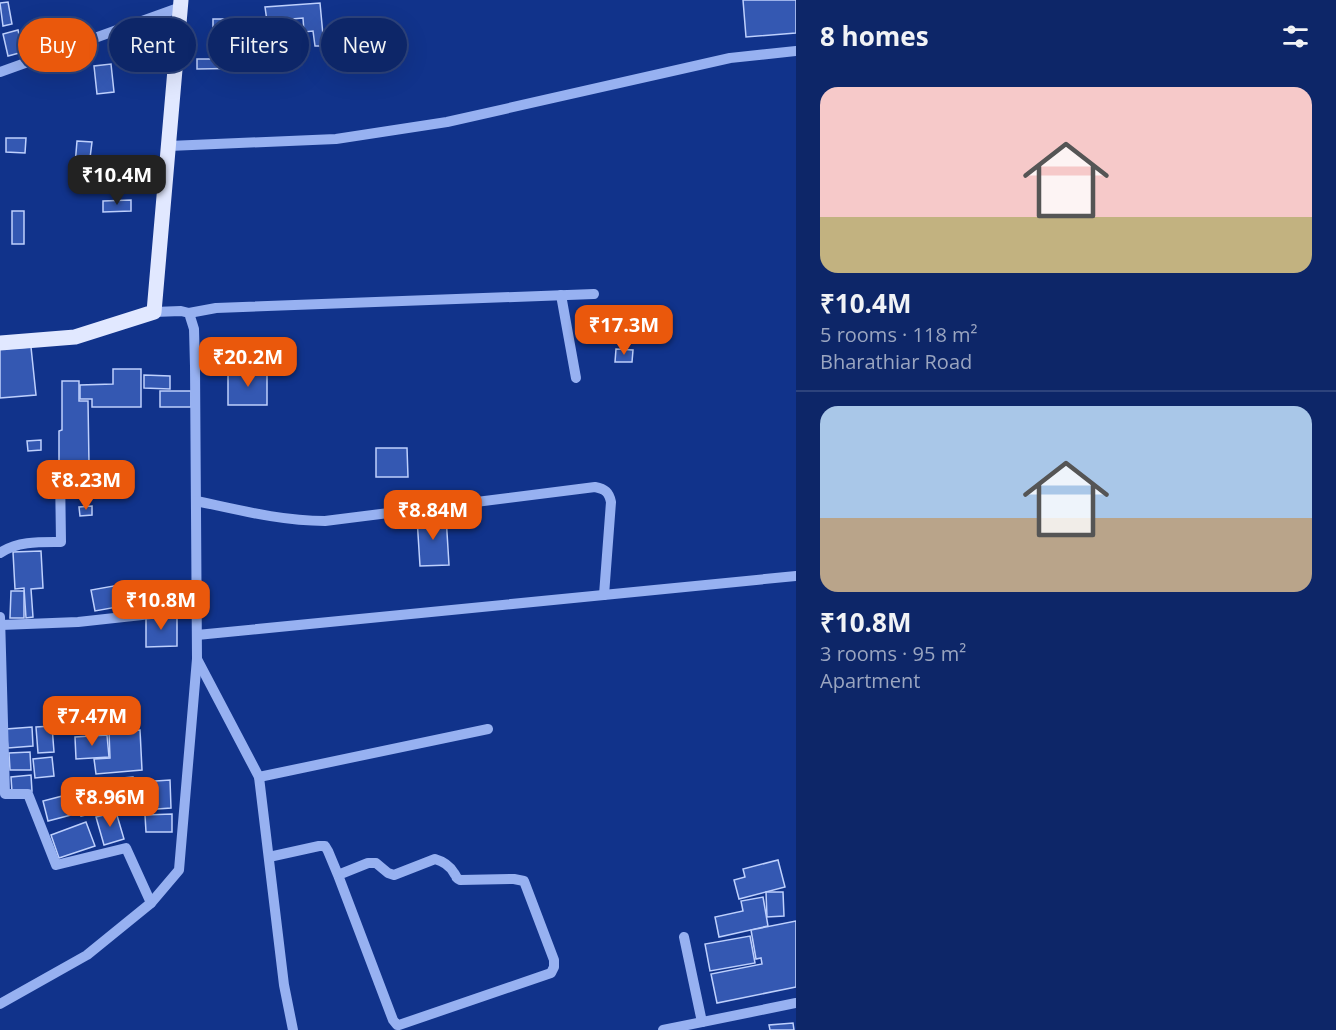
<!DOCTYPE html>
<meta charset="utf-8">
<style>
:root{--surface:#0d2668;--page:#1b3271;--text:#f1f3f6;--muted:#9aa5c0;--line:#2d437c;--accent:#ea580c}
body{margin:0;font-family:"Open Sans",sans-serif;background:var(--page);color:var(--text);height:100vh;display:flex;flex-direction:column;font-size:22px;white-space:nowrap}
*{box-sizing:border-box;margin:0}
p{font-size:20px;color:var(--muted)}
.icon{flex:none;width:33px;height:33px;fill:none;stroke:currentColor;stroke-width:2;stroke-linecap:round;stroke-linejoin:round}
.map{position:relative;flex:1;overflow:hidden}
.sheet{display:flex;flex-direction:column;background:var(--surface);width:540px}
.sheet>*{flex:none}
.guide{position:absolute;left:18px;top:18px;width:570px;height:54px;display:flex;gap:12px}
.price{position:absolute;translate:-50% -51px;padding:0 14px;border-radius:12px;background:var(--accent);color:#fff;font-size:20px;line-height:39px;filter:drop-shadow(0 2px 3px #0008)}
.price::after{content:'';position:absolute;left:50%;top:36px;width:18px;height:14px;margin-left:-9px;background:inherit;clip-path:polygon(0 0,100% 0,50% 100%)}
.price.selected{background:#222;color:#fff}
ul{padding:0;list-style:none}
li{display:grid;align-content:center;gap:12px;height:318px;padding:0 24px}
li+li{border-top:2px solid var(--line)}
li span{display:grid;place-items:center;height:186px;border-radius:18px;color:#555}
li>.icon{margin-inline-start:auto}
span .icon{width:108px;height:108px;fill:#fffc;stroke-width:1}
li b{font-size:26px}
h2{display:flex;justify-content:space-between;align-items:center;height:72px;padding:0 24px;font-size:26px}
.chip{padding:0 21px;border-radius:27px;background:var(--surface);box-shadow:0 6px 24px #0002,0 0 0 2px var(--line);font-size:21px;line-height:54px}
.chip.selected{background:var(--accent);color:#fff}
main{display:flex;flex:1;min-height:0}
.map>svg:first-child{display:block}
</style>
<main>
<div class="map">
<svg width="796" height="1030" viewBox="0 0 796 1030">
<rect width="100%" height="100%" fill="#11338b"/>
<g fill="#3458b2" stroke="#bed0fd" stroke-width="1.5">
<polygon points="743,0 796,0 796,33 746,37"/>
<polygon points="8,2 12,24 3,26 0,3"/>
<polygon points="320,3 324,46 315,46 313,31 304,32 303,18 267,21 265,7"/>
<polygon points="213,19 255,19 256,68 197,69 197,59 213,59"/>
<polygon points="18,30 23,52 8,56 3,34"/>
<polygon points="111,64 114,92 97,94 94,66"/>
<polygon points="6,138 26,138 25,153 6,152"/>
<polygon points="77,141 92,142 89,166 75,165"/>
<polygon points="131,200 131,211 103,212 103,201"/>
<rect x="12" y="211" width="12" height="33"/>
<polygon points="31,347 36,395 0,398 0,349"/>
<polygon points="616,349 633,350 632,362 615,362"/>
<polygon points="113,369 141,369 141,407 92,407 92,399 80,399 80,385 113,384"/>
<rect x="228" y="370" width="39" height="35"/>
<polygon points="144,375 170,376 170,389 144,388"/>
<polygon points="62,381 79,381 79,401 88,401 89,464 59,464 59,431 62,430"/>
<rect x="160" y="391" width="31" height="16"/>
<polygon points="41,440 41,450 28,451 27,441"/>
<polygon points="376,448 407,448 408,477 376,477"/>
<polygon points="92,506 92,515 80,516 79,507"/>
<polygon points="446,516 449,565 420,566 417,518"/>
<polygon points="41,551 43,588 31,589 33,617 26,618 24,588 15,589 13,552"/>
<polygon points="119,585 123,606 95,611 91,590"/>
<polygon points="11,591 24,591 24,618 10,618"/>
<polygon points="146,616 177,616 177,646 146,647"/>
<polygon points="52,726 54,752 38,753 36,727"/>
<polygon points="32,727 33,746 8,748 6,729"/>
<polygon points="140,730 142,770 96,774 94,759 110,758 109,732"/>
<polygon points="107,735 109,757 76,759 75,737"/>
<polygon points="30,752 31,770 10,770 9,753"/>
<polygon points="52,757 54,776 35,778 33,759"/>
<polygon points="31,775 32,791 12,792 11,777"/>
<polygon points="133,777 135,800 113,802 111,779"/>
<polygon points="170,780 171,808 143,810 141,782"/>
<polygon points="102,788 107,810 81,816 75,795"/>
<polygon points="70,794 75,814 48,821 43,801"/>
<polygon points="116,812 124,839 104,845 96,817"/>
<polygon points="172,814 172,832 146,832 145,815"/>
<polygon points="86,822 95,846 59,858 51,835"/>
<polygon points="778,860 785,887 739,899 734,880 745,877 743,869"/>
<polygon points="766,892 783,892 784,916 767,917"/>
<polygon points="763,897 768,926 719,937 715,917 743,911 741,901"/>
<polygon points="796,921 796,987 717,1003 711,974 762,964 761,958 756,959 751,930"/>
<polygon points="750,936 755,963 710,971 705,944"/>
<polygon points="793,1023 794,1030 770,1030 769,1025"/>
</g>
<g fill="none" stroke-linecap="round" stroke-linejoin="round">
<g stroke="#97b1f1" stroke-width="10">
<polyline points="0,72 181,7"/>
<polyline points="169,146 336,139 447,122 730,58 796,51"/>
<polyline points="561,295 576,378"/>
<polyline points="154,312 181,311 189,313 194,329 195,366 197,659 259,777 284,985 293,1030"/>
<polyline points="189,313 216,308 594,294"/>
<path d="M196,501C239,510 281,521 325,521L595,487C605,489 609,492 611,502L604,595"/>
<path d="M0,553C18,541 40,542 61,542L60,472"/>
<polyline points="0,617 5,794 28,794 56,865 126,848 151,903"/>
<polyline points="1,625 78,622 197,609"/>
<polyline points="197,635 796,576"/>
<polyline points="259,777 488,729"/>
<path d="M269,857L319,846H325L328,851L338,875L368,863H376L388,873L394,875L435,859C442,861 450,866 454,873C459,880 453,875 460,880L514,879L524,881L554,960V967L551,973L399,1025H397L393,1020L338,875"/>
<polyline points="684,937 702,1022"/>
<polyline points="0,1004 87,955 151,903 179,870 197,659"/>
<polyline points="663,1030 796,1003"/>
</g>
<polyline stroke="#e1e8ff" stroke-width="15" points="0,343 75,337 154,312 181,0"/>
</g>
</svg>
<b class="price selected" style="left:117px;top:206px">₹10.4M</b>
<b class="price" style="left:624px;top:356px">₹17.3M</b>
<b class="price" style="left:248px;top:388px">₹20.2M</b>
<b class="price" style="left:86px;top:511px">₹8.23M</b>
<b class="price" style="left:433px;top:541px">₹8.84M</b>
<b class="price" style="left:161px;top:631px">₹10.8M</b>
<b class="price" style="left:92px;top:747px">₹7.47M</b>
<b class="price" style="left:110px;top:828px">₹8.96M</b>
<div class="guide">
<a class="chip selected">Buy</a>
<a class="chip">Rent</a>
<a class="chip">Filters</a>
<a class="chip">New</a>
</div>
</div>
<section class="sheet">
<h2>8 homes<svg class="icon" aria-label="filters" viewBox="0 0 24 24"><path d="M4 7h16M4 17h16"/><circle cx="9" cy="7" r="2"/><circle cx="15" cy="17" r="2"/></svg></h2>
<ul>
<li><span style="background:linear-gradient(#f6c9c9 70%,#c2b280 0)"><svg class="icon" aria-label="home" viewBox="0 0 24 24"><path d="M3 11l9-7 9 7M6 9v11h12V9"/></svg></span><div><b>₹10.4M</b><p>5 rooms · 118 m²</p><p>Bharathiar Road</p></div></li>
<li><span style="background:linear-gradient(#a9c7e8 60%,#b9a48a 0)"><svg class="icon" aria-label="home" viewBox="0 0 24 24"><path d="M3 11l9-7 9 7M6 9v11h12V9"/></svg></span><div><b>₹10.8M</b><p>3 rooms · 95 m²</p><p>Apartment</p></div></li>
</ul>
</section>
</main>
